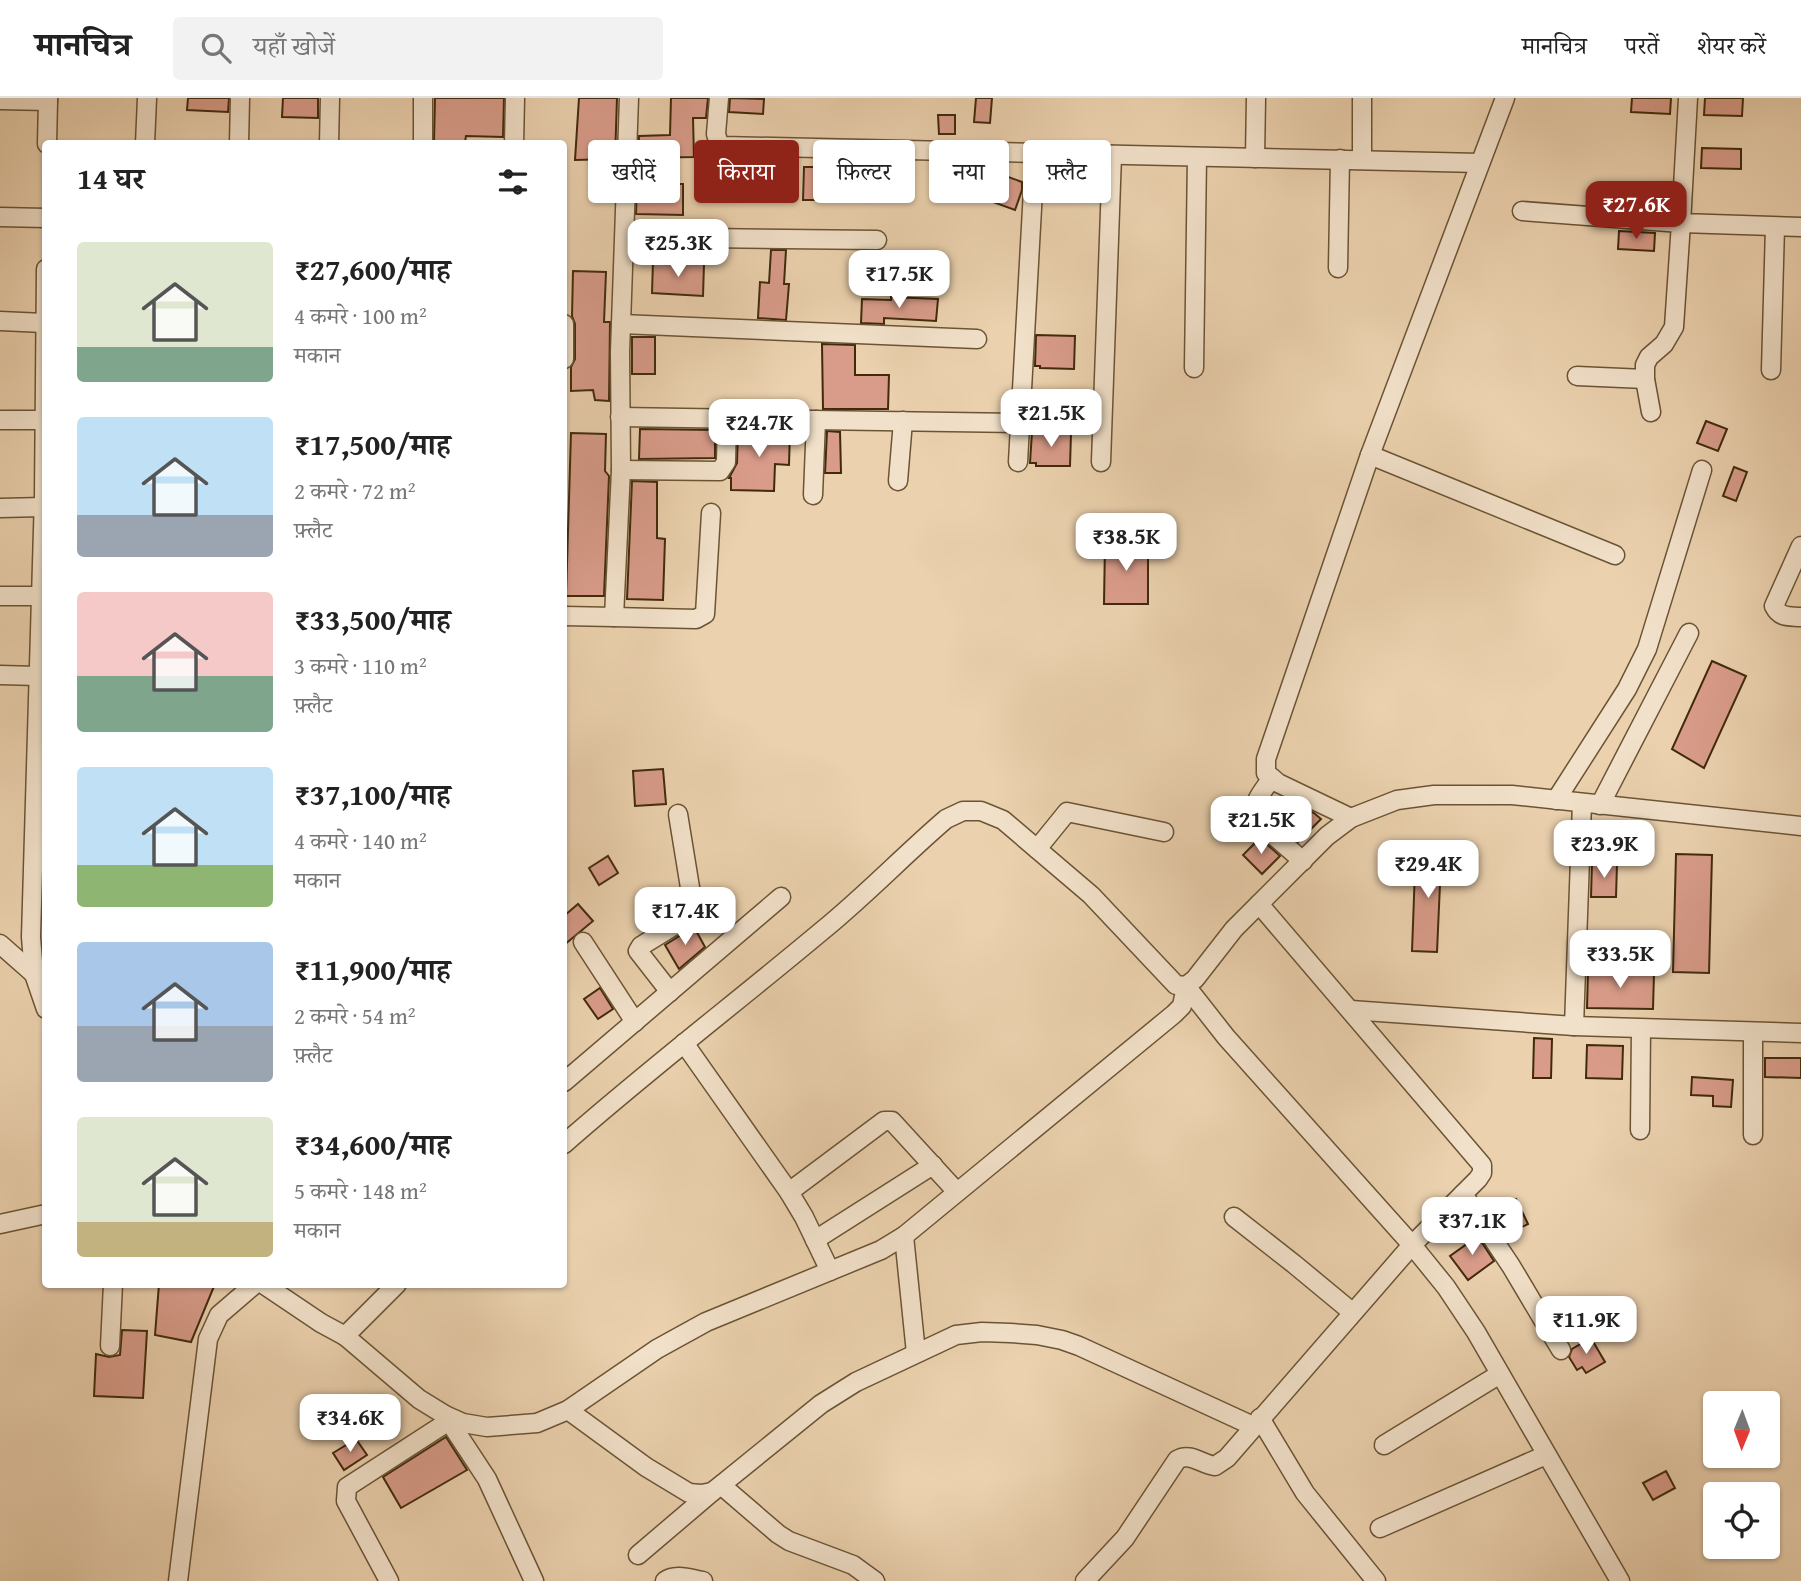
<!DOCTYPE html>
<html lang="hi">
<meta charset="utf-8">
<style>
:root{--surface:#fff;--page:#f2f2f2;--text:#222;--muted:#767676;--line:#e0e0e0;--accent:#8f2418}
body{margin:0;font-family:"Gentium Book Plus","Noto Serif Devanagari",serif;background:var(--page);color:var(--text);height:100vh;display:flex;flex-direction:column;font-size:26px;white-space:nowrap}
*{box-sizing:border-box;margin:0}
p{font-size:23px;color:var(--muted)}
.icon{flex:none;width:38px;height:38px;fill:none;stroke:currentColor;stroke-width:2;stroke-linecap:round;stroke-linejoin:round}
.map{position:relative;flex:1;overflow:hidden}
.drawer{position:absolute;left:42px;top:42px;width:525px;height:1148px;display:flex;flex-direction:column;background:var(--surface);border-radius:7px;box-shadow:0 2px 5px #0004}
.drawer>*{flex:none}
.guide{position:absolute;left:588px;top:42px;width:665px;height:63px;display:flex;gap:14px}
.needle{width:46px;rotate:181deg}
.controls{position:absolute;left:1703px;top:1293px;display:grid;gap:14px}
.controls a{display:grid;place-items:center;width:77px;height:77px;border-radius:7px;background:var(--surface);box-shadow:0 2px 5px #0004;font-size:35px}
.price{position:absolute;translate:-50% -60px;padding:0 16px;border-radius:14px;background:#fff;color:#222;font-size:23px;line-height:46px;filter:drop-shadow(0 2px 4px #0008)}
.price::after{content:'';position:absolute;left:50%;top:42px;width:21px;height:16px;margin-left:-10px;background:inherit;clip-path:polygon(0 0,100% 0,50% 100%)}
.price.on{background:var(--accent);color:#fff}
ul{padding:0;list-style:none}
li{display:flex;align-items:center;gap:21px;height:175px;padding:0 35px}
li span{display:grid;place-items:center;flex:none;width:196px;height:140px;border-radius:7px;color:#555}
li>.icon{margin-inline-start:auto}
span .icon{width:84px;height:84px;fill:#fffc;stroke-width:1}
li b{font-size:30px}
h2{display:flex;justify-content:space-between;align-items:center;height:84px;padding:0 35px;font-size:30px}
.chip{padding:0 24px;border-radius:7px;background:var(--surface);box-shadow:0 2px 5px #0004;font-size:24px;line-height:63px}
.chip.on{background:var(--accent);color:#fff}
header{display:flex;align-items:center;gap:42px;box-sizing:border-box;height:98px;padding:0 35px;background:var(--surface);border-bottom:2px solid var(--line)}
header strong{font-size:33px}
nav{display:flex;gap:38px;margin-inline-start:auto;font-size:24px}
.search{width:490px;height:63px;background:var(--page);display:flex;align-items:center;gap:18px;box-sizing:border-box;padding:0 24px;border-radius:7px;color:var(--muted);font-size:26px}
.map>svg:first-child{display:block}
</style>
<header>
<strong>मानचित्र</strong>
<div class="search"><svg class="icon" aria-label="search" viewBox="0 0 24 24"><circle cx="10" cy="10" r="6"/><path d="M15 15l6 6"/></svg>यहाँ खोजें</div>
<nav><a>मानचित्र</a><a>परतें</a><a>शेयर करें</a></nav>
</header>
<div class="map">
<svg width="1801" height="1483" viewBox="0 0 1801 1483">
<rect width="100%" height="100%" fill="#ebd1ae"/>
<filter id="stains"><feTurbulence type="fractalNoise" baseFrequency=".00286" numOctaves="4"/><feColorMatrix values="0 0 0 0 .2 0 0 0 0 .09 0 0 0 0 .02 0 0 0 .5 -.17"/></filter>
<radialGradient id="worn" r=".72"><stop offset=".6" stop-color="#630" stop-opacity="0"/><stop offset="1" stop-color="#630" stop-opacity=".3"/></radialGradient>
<g fill="#d99c8a" stroke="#402a0c" stroke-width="2">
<polygon points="188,0 229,0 228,14 187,12"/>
<polygon points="283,0 318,0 318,20 282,19"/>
<polygon points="435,0 504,0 503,39 466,38 465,44 434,43"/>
<polygon points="579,0 617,0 615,61 575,62"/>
<polygon points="671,0 708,0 706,20 693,20 694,59 638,60 639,38 670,37"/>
<polygon points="730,0 764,1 763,16 729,14"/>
<polygon points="976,0 992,0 990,25 974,24"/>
<polygon points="1632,0 1671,0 1670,16 1631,14"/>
<polygon points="1705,0 1743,0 1742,18 1704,17"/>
<polygon points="938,17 955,17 955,36 939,36"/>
<polygon points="1702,50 1741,51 1741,71 1701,70"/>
<polygon points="757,67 773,68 772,100 755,99"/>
<polygon points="804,69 820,69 820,102 803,102"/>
<polygon points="989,72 1022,84 1022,92 1015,112 979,99"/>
<polygon points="637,86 683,86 683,117 636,116"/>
<polygon points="1619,133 1655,135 1654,153 1618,151"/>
<polygon points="771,152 786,152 784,186 789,186 786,222 758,220 760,184 769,185"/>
<polygon points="653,163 704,166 703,198 652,195"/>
<polygon points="573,173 606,174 604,224 610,224 609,303 595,302 593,292 571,293 571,269 575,261 575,226 572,218"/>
<polygon points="891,199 938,201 936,223 884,220 884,226 861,225 862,201 891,202"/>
<polygon points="1036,237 1075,238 1074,271 1040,270 1040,268 1035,268"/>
<rect x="632" y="239" width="23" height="37"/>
<polygon points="822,246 855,247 855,277 889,277 888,311 823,311"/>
<polygon points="1706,323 1727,331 1718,353 1697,345"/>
<polygon points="640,331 715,332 715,360 639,361"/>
<polygon points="738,332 790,333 789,367 775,366 774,393 731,392 731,380 729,380 737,365"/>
<polygon points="827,333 840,334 841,375 825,375"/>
<polygon points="1032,334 1071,335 1070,368 1036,368 1036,365 1030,365"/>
<polygon points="571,335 606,336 605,373 609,378 604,498 566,498"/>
<polygon points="1734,369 1747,374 1736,403 1723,398"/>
<polygon points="632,383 657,384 657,440 665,441 663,502 627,501"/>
<polygon points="1105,444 1148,445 1148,506 1104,506"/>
<polygon points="1712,563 1746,578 1704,670 1672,651"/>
<polygon points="663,671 666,706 635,708 633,673"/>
<polygon points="1295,706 1305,713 1306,711 1314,715 1321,721 1298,744 1277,725"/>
<polygon points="1260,740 1280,758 1262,776 1243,757"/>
<polygon points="1420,750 1445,751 1443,786 1440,786 1437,854 1412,853 1415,772 1419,772"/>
<polygon points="1676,756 1712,757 1709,875 1673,874"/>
<polygon points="608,758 618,775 599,787 589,770"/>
<polygon points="1592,764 1617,765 1616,799 1591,799"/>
<polygon points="578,806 593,823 564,847 564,818"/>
<polygon points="694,829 705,849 679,871 665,847"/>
<polygon points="1588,873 1654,875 1653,911 1587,910"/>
<polygon points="600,890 613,911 598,921 584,901"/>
<polygon points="1534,940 1552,941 1551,980 1533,980"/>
<polygon points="1587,947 1623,948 1622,981 1586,980"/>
<polygon points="1765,960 1801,960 1801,980 1765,979"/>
<polygon points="1692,979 1733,982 1731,1009 1713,1008 1713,998 1691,997"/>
<polygon points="1516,1101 1528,1126 1504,1138 1493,1121 1495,1120 1492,1113"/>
<polygon points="1475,1134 1494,1163 1468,1182 1450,1158 1471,1143 1468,1139"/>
<polygon points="159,1186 215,1186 191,1244 155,1237"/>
<polygon points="122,1232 147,1233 143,1300 94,1298 96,1256 109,1259 120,1257"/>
<polygon points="1591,1240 1605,1264 1586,1275 1582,1269 1577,1272 1569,1259 1572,1251"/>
<polygon points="446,1339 467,1372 401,1410 383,1379"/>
<polygon points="356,1341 367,1357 344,1372 333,1355"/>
<polygon points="1666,1373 1675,1390 1653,1402 1643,1385"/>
</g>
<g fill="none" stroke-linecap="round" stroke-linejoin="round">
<defs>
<g id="minor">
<polyline points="719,0 716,36 719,46 724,48 1480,65"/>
<polyline points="1688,0 1681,125 1801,129"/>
<polyline points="0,2 48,3 48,0"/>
<polyline points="47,46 48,3"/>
<polyline points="145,46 147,0"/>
<polyline points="239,46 240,0"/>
<polyline points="329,46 330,0"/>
<polyline points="423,46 423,0"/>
<polyline points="514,46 515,0"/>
<polyline points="1255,60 1256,0"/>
<polyline points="1362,61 1362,0"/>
<polyline points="1522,113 1681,125 1674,229 1664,246 1649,259 1645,267 1645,281 1651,314"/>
<polyline points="0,119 46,120"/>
<polyline points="625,139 877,142"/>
<polyline points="1338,170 1340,61"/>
<polyline points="46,171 44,398 31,839 34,876 46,911"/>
<polyline points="0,223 44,225"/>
<polyline points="621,226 977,241"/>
<polyline points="564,261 564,226"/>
<polyline points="1194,270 1197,59"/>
<polyline points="1771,272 1775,129"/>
<polyline points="1577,278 1645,281"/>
<polyline points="620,319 1019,325"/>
<polyline points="0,322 44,322"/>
<polyline points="1370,357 1615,457"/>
<polyline points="1018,364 1035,56"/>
<polyline points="1101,364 1112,57"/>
<polyline points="621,372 720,373 726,364 727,321"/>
<polyline points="898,383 903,323"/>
<polyline points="813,397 816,322"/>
<polyline points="0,410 43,409"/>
<path d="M1801,448L1774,508C1780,520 1788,518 1801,519"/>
<polyline points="0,498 46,498"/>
<polyline points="564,518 614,519 621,372 620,254 629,0"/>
<polyline points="614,519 696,521 705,516 711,415"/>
<polyline points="0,577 38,578"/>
<path d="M1272,680C1263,693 1250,706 1256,722L1303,763"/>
<polyline points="1556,702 1627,591 1647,551 1702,372"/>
<polyline points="1600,707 1689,535"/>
<polyline points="1351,720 1278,685 1266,675 1266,661 1370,357 1505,0"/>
<polyline points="1037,751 1067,714 1164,734"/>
<polyline points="1259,806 1482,1067 1482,1075 1478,1081 1412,1147 1446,1189 1476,1234 1620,1483"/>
<polyline points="583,844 635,924"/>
<polyline points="0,846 34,876"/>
<polyline points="670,894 638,853 641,848 688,819 693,808 678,716"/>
<polyline points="1351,912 1574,928 1801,935"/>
<polyline points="1574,928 1582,705"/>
<polyline points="1753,935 1753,1037"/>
<polyline points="684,945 789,1094 804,1119 830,1173"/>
<polyline points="564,984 781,799"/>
<polyline points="1640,1032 1641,931"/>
<path d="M564,1046C648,972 737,904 823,832C866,797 904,757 946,721L963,713H981L1003,722L1091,797L1176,887L1186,888L1226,939L1412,1147L1227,1360L1215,1368C1201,1366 1190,1354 1177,1362L1125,1440L1085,1483"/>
<polyline points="789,1094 884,1023 892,1023 957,1094"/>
<polyline points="1463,1096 1511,1168 1561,1252"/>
<polyline points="1234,1119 1294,1166 1352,1214"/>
<polyline points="0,1126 46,1116"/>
<polyline points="904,1138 916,1255"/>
<polyline points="815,1142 933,1067"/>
<polyline points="263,1186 321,1225 345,1238 397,1186"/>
<polyline points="345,1238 419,1301 445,1317 463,1325 487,1329 537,1325 568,1312 657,1251 706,1224 881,1152 904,1138 1174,916 1182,908 1186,888 1195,881 1234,831 1327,738 1351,720 1397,702 1434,697 1512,697 1801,728"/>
<polyline points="110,1248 113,1186"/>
<polyline points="568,1312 646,1369 689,1395 701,1396 712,1394 721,1387 821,1306 856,1284 956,1237 982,1234 1010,1235 1037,1237 1062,1242 1079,1248 1253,1328"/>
<polyline points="445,1317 487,1381 534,1483"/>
<polyline points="1260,1320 1305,1395 1376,1483"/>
<polyline points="1384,1347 1500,1276"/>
<polyline points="721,1387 778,1436 789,1443 853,1467 875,1483"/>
<polyline points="1380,1430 1546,1357"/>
<polyline points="638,1457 712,1394"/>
<polyline points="178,1483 208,1241 219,1217 255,1186"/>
<polyline points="389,1483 346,1403 347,1389 449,1323"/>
<path d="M665,1483C675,1475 691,1481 703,1483"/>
</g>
</defs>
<use href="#minor" stroke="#6b5434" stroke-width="21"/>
<use href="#minor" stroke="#f2e1ca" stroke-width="18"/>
</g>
<rect width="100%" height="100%" filter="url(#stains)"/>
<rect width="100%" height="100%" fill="url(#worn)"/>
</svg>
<div class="controls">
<a><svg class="needle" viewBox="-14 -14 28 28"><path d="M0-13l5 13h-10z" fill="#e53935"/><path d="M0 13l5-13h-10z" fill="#767676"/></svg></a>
<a><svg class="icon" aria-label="locate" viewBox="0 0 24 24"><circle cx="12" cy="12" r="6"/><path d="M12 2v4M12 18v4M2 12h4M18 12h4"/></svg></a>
</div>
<b class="price on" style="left:1636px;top:143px">₹27.6K</b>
<b class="price" style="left:678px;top:181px">₹25.3K</b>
<b class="price" style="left:899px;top:212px">₹17.5K</b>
<b class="price" style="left:1051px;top:351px">₹21.5K</b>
<b class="price" style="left:759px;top:361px">₹24.7K</b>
<b class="price" style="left:1126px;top:475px">₹38.5K</b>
<b class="price" style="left:1261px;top:758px">₹21.5K</b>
<b class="price" style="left:1604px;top:782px">₹23.9K</b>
<b class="price" style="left:1428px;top:802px">₹29.4K</b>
<b class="price" style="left:685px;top:849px">₹17.4K</b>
<b class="price" style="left:1620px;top:892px">₹33.5K</b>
<b class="price" style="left:1472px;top:1159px">₹37.1K</b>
<b class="price" style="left:1586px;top:1258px">₹11.9K</b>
<b class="price" style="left:350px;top:1356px">₹34.6K</b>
<div class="guide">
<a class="chip">खरीदें</a>
<a class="chip on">किराया</a>
<a class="chip">फ़िल्टर</a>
<a class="chip">नया</a>
<a class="chip">फ़्लैट</a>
</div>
<section class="drawer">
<h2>14 घर<svg class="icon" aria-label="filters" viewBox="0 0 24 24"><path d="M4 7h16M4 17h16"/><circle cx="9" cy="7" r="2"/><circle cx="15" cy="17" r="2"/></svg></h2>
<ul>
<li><span style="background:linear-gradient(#dfe7d0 75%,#7fa58c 0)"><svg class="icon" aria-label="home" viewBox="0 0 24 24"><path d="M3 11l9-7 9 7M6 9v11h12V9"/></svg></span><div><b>₹27,600/माह</b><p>4 कमरे · 100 m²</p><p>मकान</p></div></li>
<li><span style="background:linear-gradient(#bfe0f5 70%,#9aa5b1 0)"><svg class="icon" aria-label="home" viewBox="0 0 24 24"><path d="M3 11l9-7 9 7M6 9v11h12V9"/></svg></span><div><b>₹17,500/माह</b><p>2 कमरे · 72 m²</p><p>फ़्लैट</p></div></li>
<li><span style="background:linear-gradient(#f6c9c9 60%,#7fa58c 0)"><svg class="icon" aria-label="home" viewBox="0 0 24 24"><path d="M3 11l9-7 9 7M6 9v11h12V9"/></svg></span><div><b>₹33,500/माह</b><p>3 कमरे · 110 m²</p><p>फ़्लैट</p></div></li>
<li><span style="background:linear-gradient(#bfe0f5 70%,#8fb573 0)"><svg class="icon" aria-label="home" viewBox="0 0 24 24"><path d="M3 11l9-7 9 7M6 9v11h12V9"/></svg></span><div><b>₹37,100/माह</b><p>4 कमरे · 140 m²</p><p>मकान</p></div></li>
<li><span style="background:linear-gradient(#a9c7e8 60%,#9aa5b1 0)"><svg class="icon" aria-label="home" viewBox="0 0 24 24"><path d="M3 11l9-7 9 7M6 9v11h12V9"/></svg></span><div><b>₹11,900/माह</b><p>2 कमरे · 54 m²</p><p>फ़्लैट</p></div></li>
<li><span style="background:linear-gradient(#dfe7d0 75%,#c2b280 0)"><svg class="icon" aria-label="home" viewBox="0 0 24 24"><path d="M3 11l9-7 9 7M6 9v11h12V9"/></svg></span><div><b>₹34,600/माह</b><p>5 कमरे · 148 m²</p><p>मकान</p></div></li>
</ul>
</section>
</div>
